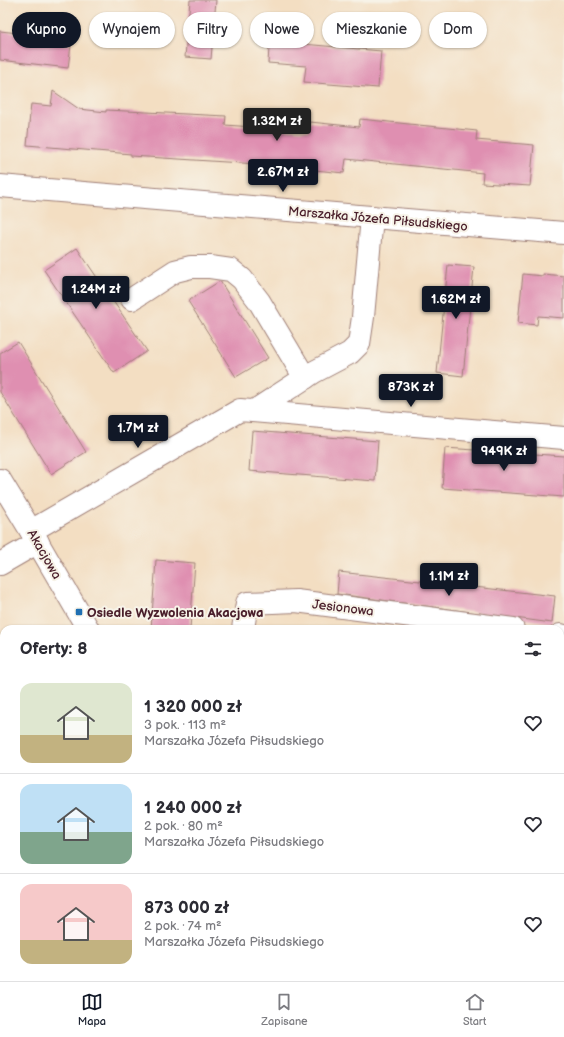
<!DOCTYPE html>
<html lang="pl">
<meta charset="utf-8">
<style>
:root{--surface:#fff;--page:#f2f2f3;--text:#2b2b33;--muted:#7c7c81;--line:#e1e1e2;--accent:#111827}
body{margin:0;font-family:"Balsamiq Sans",sans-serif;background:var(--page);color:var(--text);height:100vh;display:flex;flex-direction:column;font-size:15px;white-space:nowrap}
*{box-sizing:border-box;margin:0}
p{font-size:13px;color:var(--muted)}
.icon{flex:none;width:22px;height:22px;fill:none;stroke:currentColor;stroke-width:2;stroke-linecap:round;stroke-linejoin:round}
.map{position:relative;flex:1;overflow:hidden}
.drawer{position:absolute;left:0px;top:625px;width:564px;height:356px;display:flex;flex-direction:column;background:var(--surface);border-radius:12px 12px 0 0;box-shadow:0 1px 3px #0004}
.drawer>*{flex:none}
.hud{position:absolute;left:12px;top:12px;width:540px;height:36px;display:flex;gap:8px}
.price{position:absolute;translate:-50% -34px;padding:0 9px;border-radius:4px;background:var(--accent);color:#fff;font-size:13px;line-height:26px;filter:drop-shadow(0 1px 2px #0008)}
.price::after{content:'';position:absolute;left:50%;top:24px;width:12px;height:9px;margin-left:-6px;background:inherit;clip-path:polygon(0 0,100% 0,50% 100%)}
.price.selected{background:#222;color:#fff}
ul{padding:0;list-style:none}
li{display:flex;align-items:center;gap:12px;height:100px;padding:0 20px}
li+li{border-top:1px solid var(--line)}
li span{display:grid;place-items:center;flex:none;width:112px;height:80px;border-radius:12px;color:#555}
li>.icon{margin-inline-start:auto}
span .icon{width:48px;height:48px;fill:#fffc;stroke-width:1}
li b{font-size:17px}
h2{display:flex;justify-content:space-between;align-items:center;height:48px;padding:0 20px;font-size:17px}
.chip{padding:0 14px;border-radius:18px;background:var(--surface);box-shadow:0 1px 3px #0004;font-size:14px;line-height:36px}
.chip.selected{background:var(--accent);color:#fff}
.menu{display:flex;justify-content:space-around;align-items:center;height:56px;border-top:1px solid var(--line);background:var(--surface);font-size:11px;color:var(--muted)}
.menu a{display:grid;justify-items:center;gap:2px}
.menu .selected{color:var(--accent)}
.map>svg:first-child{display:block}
</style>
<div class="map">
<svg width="564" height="981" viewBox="0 0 564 981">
<rect width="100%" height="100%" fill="#f7f3e8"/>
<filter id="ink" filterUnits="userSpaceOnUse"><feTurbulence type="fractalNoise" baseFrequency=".025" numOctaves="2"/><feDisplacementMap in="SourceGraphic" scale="8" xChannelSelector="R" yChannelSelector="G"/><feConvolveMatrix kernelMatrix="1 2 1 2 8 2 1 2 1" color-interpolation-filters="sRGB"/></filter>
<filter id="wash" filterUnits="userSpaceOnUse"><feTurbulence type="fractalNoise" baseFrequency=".012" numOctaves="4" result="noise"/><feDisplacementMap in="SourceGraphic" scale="16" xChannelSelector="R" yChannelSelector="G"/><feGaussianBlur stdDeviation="0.9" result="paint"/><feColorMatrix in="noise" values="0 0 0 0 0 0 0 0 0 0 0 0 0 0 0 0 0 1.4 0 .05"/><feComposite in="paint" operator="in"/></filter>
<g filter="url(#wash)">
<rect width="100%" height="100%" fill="#f3dec2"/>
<polygon fill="#a3c973" stroke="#76744f" points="0,885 4,885 4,977 560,977 560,939 564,939 564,981 0,981"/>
<g id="blocks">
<g fill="#df8fb1">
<polygon points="190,0 216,0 211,59 185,57"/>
<polygon points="0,31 37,35 36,41 71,45 68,68 0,60"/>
<polygon points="270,33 293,36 292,43 381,51 378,88 304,82 306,66 268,63"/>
<polygon points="53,91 79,109 106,112 106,110 226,116 225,125 309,131 310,122 359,127 360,119 477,131 476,140 534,145 530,186 482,183 483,173 346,159 344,173 305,169 305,167 131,156 131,154 27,145 31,104 51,106"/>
<polygon points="77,248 147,351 114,373 44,270"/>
<polygon points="448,265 474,267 463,376 437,373"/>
<polygon points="523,274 543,276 543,274 564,276 564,318 538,316 537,325 518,323"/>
<polygon points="220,281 268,358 236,377 188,301"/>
<polygon points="18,342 86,452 51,474 0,392 0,353"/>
<polygon points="252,431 378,441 375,481 249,471"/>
<polygon points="445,448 564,456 564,497 442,488"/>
<polygon points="156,560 195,563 190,629 151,629"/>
<polygon points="339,572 555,596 552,623 337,594"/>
</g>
</g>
</g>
<g filter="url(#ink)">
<use href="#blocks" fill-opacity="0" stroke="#9e7e76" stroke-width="1"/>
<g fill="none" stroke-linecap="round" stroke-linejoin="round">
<defs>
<g id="minor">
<polyline points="0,186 564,233"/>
<polyline points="132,299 175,271 191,267 210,267 231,270 242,279 259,301 305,378"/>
<polyline points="254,411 314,372 350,353 359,344 363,317 372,217"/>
<polyline points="0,480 31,531 88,629"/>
<polyline points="31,531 240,410 564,438"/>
<polyline points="0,564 38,542"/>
<polyline points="243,629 247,603 296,601 513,629"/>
<polyline points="560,635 564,636"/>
</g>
<g id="tertiary">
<polyline points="0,856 4,857"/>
<polyline points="560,914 564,915"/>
</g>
</defs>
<use href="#minor" stroke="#9e7e76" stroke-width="24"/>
<use href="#tertiary" stroke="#9e7e76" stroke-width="24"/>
<polyline stroke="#9e7e76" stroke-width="2.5" stroke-dasharray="1 3" stroke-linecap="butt" points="273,981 274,977"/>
<use href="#minor" stroke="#fff" stroke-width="22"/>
<use href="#tertiary" stroke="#fff" stroke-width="22"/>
</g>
</g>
<rect fill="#1f6fb2" stroke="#f7f3e8" stroke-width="1.5" x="75" y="608" width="8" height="8" rx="2"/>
<g text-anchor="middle" stroke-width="4" stroke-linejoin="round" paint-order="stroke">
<g font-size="13" fill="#4a1f2b" stroke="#f7f3e8">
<text transform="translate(378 218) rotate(5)" y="5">Marszałka Józefa Piłsudskiego</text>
<text transform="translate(45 554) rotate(60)" y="5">Akacjowa</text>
<text transform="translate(343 607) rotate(7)" y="5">Jesionowa</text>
</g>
<g font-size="13" font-weight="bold" fill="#4a1f2b" stroke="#f7f3e8" text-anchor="start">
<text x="87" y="617">Osiedle Wyzwolenia Akacjowa</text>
</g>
</g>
</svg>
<b class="price selected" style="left:277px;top:142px">1.32M zł</b>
<b class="price" style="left:283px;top:193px">2.67M zł</b>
<b class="price" style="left:96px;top:310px">1.24M zł</b>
<b class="price" style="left:456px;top:320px">1.62M zł</b>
<b class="price" style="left:411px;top:408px">873K zł</b>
<b class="price" style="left:138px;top:449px">1.7M zł</b>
<b class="price" style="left:504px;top:472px">949K zł</b>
<b class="price" style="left:449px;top:597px">1.1M zł</b>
<div class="hud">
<a class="chip selected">Kupno</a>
<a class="chip">Wynajem</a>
<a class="chip">Filtry</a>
<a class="chip">Nowe</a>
<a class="chip">Mieszkanie</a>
<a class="chip">Dom</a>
</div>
<section class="drawer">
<h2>Oferty: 8<svg class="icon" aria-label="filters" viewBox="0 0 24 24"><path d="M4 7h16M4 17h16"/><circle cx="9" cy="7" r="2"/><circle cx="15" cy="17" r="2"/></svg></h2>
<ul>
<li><span style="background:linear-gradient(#dfe7d0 65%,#c2b280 0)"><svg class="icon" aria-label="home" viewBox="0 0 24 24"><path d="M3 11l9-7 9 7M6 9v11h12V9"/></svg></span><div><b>1 320 000 zł</b><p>3 pok. · 113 m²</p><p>Marszałka Józefa Piłsudskiego</p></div><svg class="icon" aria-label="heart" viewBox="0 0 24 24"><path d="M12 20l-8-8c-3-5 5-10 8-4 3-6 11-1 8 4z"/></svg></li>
<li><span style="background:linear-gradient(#bfe0f5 60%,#7fa58c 0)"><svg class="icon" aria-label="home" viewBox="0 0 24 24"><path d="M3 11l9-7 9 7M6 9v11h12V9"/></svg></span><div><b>1 240 000 zł</b><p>2 pok. · 80 m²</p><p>Marszałka Józefa Piłsudskiego</p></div><svg class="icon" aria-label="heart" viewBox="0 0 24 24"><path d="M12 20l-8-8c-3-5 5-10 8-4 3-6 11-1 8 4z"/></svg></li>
<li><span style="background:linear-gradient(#f6c9c9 70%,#c2b280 0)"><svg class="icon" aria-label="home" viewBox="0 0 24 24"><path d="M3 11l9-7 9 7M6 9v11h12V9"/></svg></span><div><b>873 000 zł</b><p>2 pok. · 74 m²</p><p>Marszałka Józefa Piłsudskiego</p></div><svg class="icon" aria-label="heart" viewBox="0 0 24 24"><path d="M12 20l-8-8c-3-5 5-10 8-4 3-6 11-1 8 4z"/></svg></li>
</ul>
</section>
</div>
<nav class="menu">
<a class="selected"><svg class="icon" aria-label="map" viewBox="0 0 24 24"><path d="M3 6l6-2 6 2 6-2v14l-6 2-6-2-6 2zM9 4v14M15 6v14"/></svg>Mapa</a>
<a><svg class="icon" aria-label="saved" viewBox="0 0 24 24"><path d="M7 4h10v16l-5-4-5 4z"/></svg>Zapisane</a>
<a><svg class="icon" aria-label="home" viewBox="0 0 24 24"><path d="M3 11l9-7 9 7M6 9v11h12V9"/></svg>Start</a>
</nav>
